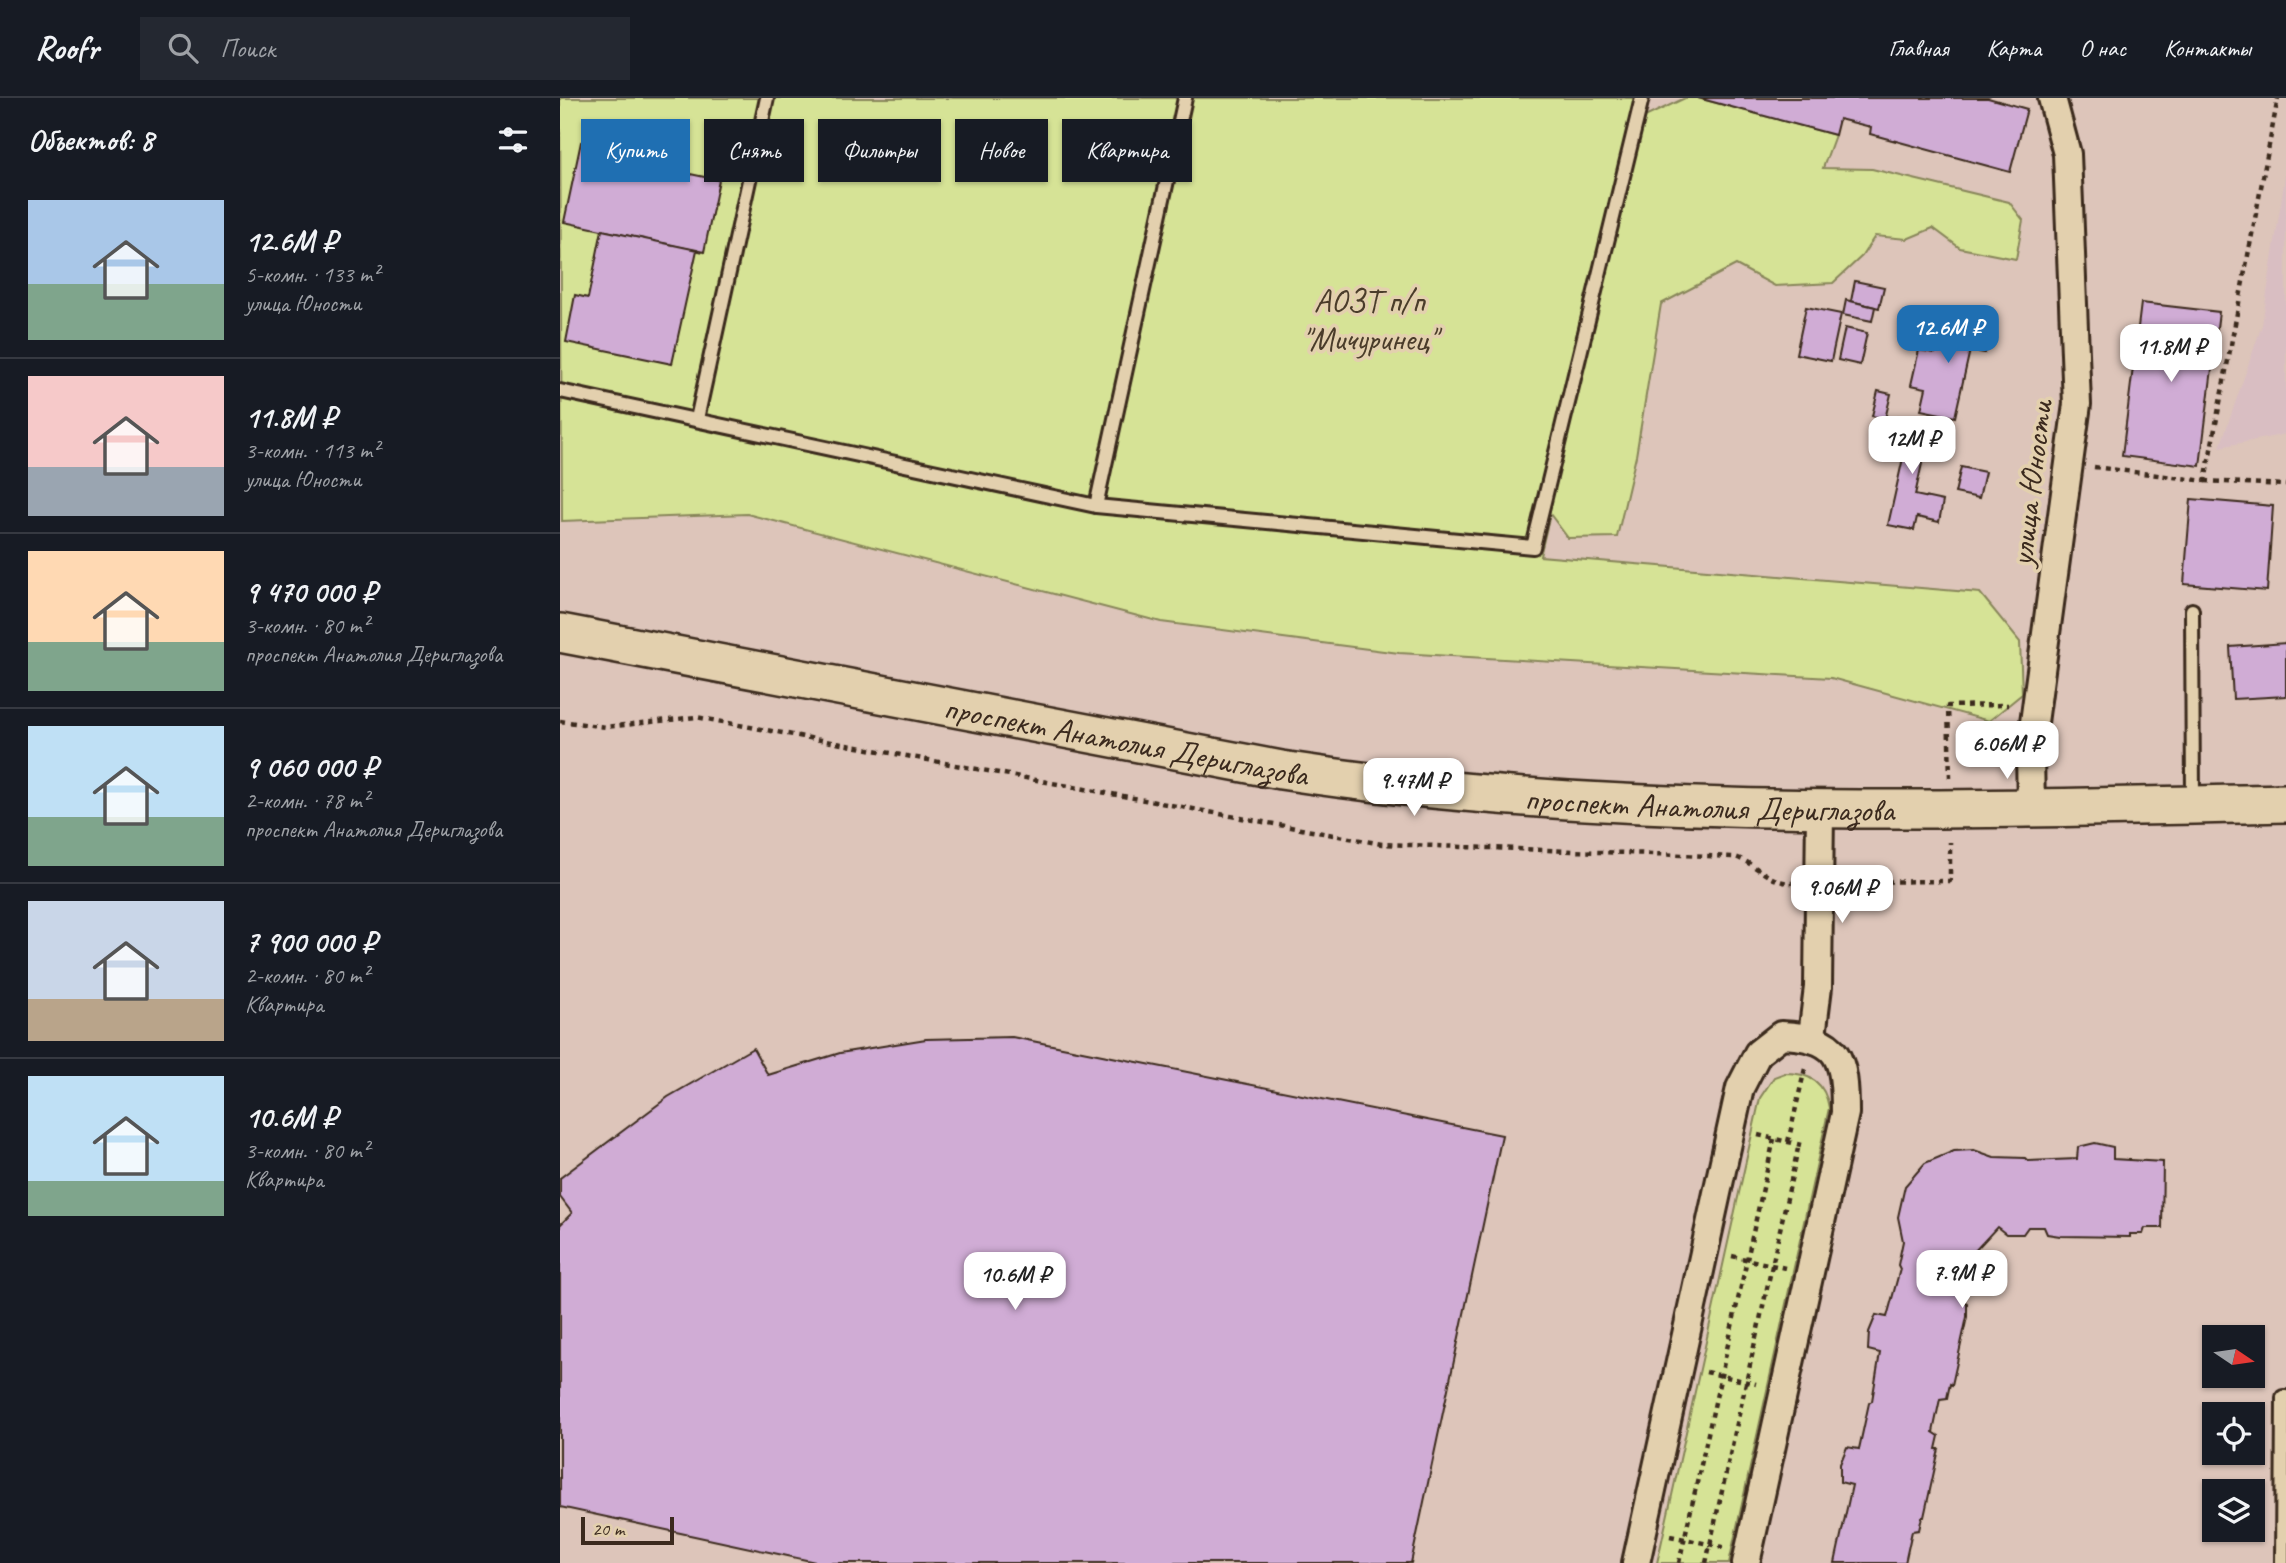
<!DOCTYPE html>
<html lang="ru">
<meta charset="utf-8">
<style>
:root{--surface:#171b24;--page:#242831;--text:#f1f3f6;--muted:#9ea1a6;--line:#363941;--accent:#1f6fb2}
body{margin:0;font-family:Caveat,sans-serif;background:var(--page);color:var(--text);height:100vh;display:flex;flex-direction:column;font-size:26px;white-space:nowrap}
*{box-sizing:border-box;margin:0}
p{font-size:23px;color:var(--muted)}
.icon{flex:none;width:38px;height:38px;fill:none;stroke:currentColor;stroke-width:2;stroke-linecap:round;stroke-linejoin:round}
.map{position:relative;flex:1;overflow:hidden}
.details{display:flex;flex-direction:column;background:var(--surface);width:560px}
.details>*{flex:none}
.banner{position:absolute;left:21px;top:21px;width:665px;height:63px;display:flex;gap:14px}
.needle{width:46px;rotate:103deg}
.controls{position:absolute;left:1642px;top:1227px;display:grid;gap:14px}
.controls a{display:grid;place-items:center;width:63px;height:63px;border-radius:0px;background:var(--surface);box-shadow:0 2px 5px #0004;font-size:35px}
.scale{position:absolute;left:21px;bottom:18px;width:93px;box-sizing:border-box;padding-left:7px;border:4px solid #3b2a1e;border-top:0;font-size:19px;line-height:24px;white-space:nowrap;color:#3b2a1e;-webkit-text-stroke:5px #e3d0ae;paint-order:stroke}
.price{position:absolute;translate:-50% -60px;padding:0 16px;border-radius:14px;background:#fff;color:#222;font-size:23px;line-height:46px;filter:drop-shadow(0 2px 4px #0008)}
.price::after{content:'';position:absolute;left:50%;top:42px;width:21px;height:16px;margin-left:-10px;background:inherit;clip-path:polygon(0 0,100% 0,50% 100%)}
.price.active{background:var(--accent);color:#fff}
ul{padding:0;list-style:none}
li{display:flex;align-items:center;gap:21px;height:175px;padding:0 28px}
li+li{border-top:2px solid var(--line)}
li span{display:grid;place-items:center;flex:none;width:196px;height:140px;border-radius:0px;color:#555}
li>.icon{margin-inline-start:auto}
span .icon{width:84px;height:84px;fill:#fffc;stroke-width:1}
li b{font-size:30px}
h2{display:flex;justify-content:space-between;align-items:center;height:84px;padding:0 28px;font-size:30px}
.chip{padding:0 24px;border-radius:0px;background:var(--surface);box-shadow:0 2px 5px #0004;font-size:24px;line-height:63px}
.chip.active{background:var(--accent);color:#fff}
header{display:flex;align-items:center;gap:42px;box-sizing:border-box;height:98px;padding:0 35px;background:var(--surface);border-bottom:2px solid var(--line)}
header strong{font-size:33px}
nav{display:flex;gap:38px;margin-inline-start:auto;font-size:24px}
.search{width:490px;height:63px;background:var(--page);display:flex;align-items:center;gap:18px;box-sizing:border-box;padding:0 24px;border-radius:0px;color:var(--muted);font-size:26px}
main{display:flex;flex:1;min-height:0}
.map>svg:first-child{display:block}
</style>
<header>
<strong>Roofr</strong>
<div class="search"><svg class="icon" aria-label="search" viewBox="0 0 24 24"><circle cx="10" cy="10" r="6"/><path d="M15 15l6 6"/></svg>Поиск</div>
<nav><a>Главная</a><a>Карта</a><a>О нас</a><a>Контакты</a></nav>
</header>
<main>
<section class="details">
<h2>Объектов: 8<svg class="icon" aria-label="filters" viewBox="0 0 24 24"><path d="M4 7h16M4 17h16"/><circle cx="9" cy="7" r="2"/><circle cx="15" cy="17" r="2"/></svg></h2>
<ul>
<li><span style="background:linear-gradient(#a9c7e8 60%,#7fa58c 0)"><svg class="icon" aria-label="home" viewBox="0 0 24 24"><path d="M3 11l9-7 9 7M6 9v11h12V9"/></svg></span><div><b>12.6M ₽</b><p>5-комн. · 133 m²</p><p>улица Юности</p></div></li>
<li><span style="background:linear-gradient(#f6c9c9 65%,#9aa5b1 0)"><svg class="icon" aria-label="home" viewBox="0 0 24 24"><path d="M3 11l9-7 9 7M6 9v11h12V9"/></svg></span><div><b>11.8M ₽</b><p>3-комн. · 113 m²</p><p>улица Юности</p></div></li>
<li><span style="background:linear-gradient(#ffd9b3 65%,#7fa58c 0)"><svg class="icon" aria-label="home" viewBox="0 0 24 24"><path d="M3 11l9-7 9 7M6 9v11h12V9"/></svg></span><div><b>9 470 000 ₽</b><p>3-комн. · 80 m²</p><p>проспект Анатолия Дериглазова</p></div></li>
<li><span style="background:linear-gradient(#bfe0f5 65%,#7fa58c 0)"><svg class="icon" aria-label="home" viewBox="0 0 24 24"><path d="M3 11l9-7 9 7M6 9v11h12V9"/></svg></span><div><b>9 060 000 ₽</b><p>2-комн. · 78 m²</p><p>проспект Анатолия Дериглазова</p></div></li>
<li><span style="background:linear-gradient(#c9d6e8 70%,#b9a48a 0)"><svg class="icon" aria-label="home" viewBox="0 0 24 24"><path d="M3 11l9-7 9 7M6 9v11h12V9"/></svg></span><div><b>7 900 000 ₽</b><p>2-комн. · 80 m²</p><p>Квартира</p></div></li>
<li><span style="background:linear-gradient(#bfe0f5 75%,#7fa58c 0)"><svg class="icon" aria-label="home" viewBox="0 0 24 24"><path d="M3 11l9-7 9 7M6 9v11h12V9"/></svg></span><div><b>10.6M ₽</b><p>3-комн. · 80 m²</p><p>Квартира</p></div></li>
</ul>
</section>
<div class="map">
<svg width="1726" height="1465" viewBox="0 0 1726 1465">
<rect width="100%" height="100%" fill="#ddc5ba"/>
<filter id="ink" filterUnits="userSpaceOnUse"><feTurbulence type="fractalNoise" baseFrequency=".0143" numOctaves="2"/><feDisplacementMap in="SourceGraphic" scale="14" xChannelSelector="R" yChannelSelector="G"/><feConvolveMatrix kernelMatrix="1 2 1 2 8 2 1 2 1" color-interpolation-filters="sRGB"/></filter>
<g filter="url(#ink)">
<polygon fill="#d9bec2" points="1726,72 1726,336 1660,349 1702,227"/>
<g fill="#d6e396" stroke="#88865a" stroke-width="2">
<polygon points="0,0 1089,0 1085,19 1125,0 1138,0 1275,37 1263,70 1312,71 1449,104 1463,122 1456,161 1400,150 1373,130 1347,141 1315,138 1302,158 1273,185 1215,188 1176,167 1101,206 1076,358 1057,439 1008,440 990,416 980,458 1420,495 1460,544 1462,596 1429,623 1271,580 839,555 601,524 187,416 2,423"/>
<path d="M1225,975C1251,975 1265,985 1269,1010L1169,1465H1097L1200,1000L1214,979Z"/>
</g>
<g fill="#d0acd5" stroke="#3b2a1e" stroke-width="2">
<polygon points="1138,0 1428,0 1467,11 1450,74 1310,36 1311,29 1279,21 1275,37"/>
<polygon points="21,44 51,50 49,59 159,82 144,154 4,124"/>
<polygon points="42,132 137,152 112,266 6,244 15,197 28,200"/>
<polygon points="1295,183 1324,189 1319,210 1291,203"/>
<polygon points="1286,202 1315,209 1312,223 1283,217"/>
<polygon points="1581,205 1659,214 1640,368 1562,358"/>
<polygon points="1246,209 1281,216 1271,263 1236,256"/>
<polygon points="1383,219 1431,230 1425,255 1410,252 1395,319 1361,312 1366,290 1351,287 1359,252 1375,255"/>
<polygon points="1285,230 1307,235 1300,267 1278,262"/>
<polygon points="1318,293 1331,296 1325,321 1312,318"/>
<polygon points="1339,318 1371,325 1355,397 1383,403 1379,424 1357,419 1354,432 1328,427 1343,360 1331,358"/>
<polygon points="1401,369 1425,374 1419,400 1395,395"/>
<polygon points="1631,401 1713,408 1707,493 1624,486"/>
<polygon points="1726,545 1726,598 1673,601 1670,549"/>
<polygon points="452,939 942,1037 851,1465 260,1465 0,1409 0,1127 12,1115 0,1099 0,1080 108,999 193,950 208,977 280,955 366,941"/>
<polygon points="1535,1045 1553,1049 1553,1061 1603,1064 1602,1130 1585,1130 1583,1136 1570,1136 1570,1139 1500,1138 1487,1136 1484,1129 1468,1129 1463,1136 1446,1136 1437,1129 1412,1156 1416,1165 1412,1182 1405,1185 1402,1202 1407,1205 1407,1219 1392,1287 1390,1286 1387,1300 1380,1301 1373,1334 1379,1338 1376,1351 1379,1351 1364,1419 1362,1419 1359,1432 1352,1433 1345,1465 1275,1465 1292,1387 1280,1384 1280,1366 1287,1349 1299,1351 1309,1305 1312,1303 1320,1255 1308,1252 1309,1234 1316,1217 1327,1219 1340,1171 1338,1167 1343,1143 1338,1119 1345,1088 1365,1065 1394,1053 1414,1052 1434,1059 1465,1060 1468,1063 1517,1061 1518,1049"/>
</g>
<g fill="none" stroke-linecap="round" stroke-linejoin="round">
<defs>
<g id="lane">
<polyline points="0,293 536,408 973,449 1082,0"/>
<polyline points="137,321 207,0"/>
<polyline points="536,408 625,0"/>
<polyline points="1632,512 1633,703"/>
<polyline points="1722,1465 1723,1299 1726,1299"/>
</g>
<g id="street">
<polyline points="1471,711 1470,654 1517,306 1507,56 1492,0"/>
<polyline points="1252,938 1258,889 1260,712"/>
<path d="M1076,1465L1180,990L1198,955L1221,937C1280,939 1285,960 1285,1015L1186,1465"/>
</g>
<g id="secondary">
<path id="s1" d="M0,535L721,672C1054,723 1390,712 1726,705"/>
</g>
</defs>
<use href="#lane" stroke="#3b2a1e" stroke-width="18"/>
<use href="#street" stroke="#3b2a1e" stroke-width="32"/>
<use href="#secondary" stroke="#3b2a1e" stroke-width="42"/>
<g stroke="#3b2a1e" stroke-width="4.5" stroke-dasharray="5 5" stroke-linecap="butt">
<polyline points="1534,369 1645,383 1718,0"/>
<polyline points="1645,383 1726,387"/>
<path d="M0,623L46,629L136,619L822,746L1175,759C1197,766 1209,785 1232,785"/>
<polyline points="1390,680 1388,608 1448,607"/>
<polyline points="1287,784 1390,783 1390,744"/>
<polyline points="1198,1037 1241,1047"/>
<polyline points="1228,1044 1246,966"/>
<polyline points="1172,1158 1225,1170"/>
<polyline points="1146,1274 1196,1286"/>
<polyline points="1110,1438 1163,1449"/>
<polyline points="1119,1465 1214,1041"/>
<polyline points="1146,1465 1239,1046"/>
</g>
<use href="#lane" stroke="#e3d0ae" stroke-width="12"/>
<use href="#street" stroke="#e3d0ae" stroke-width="26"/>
<use href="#secondary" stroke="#e3d0ae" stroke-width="37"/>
</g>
</g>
<g text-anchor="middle" stroke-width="7" stroke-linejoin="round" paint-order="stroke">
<g font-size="33" fill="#4a3c2a" stroke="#e3d0ae">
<text x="809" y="214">АОЗТ п/п<tspan x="809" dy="38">"Мичуринец"</tspan></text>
</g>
<g font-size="33" fill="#3b2a1e" stroke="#e3d0ae">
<text transform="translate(1470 385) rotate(-83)" y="12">улица Юности</text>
<text dy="12" stroke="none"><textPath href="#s1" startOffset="576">проспект Анатолия Дериглазова</textPath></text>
<text dy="12" stroke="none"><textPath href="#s1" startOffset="1164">проспект Анатолия Дериглазова</textPath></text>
</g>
</g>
</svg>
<div class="controls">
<a><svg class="needle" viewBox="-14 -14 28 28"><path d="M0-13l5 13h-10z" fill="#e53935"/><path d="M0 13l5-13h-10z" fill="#9ea1a6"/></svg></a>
<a><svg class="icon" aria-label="locate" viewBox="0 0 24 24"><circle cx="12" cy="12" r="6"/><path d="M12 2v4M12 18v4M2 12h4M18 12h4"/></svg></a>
<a><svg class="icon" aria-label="layers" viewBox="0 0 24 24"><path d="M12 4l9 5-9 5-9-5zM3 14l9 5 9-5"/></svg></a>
</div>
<div class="scale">20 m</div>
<b class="price active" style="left:1388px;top:267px">12.6M ₽</b>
<b class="price" style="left:1611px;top:286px">11.8M ₽</b>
<b class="price" style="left:1352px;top:378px">12M ₽</b>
<b class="price" style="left:1447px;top:683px">6.06M ₽</b>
<b class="price" style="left:854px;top:720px">9.47M ₽</b>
<b class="price" style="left:1282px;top:827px">9.06M ₽</b>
<b class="price" style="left:1402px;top:1212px">7.9M ₽</b>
<b class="price" style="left:455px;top:1214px">10.6M ₽</b>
<div class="banner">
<a class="chip active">Купить</a>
<a class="chip">Снять</a>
<a class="chip">Фильтры</a>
<a class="chip">Новое</a>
<a class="chip">Квартира</a>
</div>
</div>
</main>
